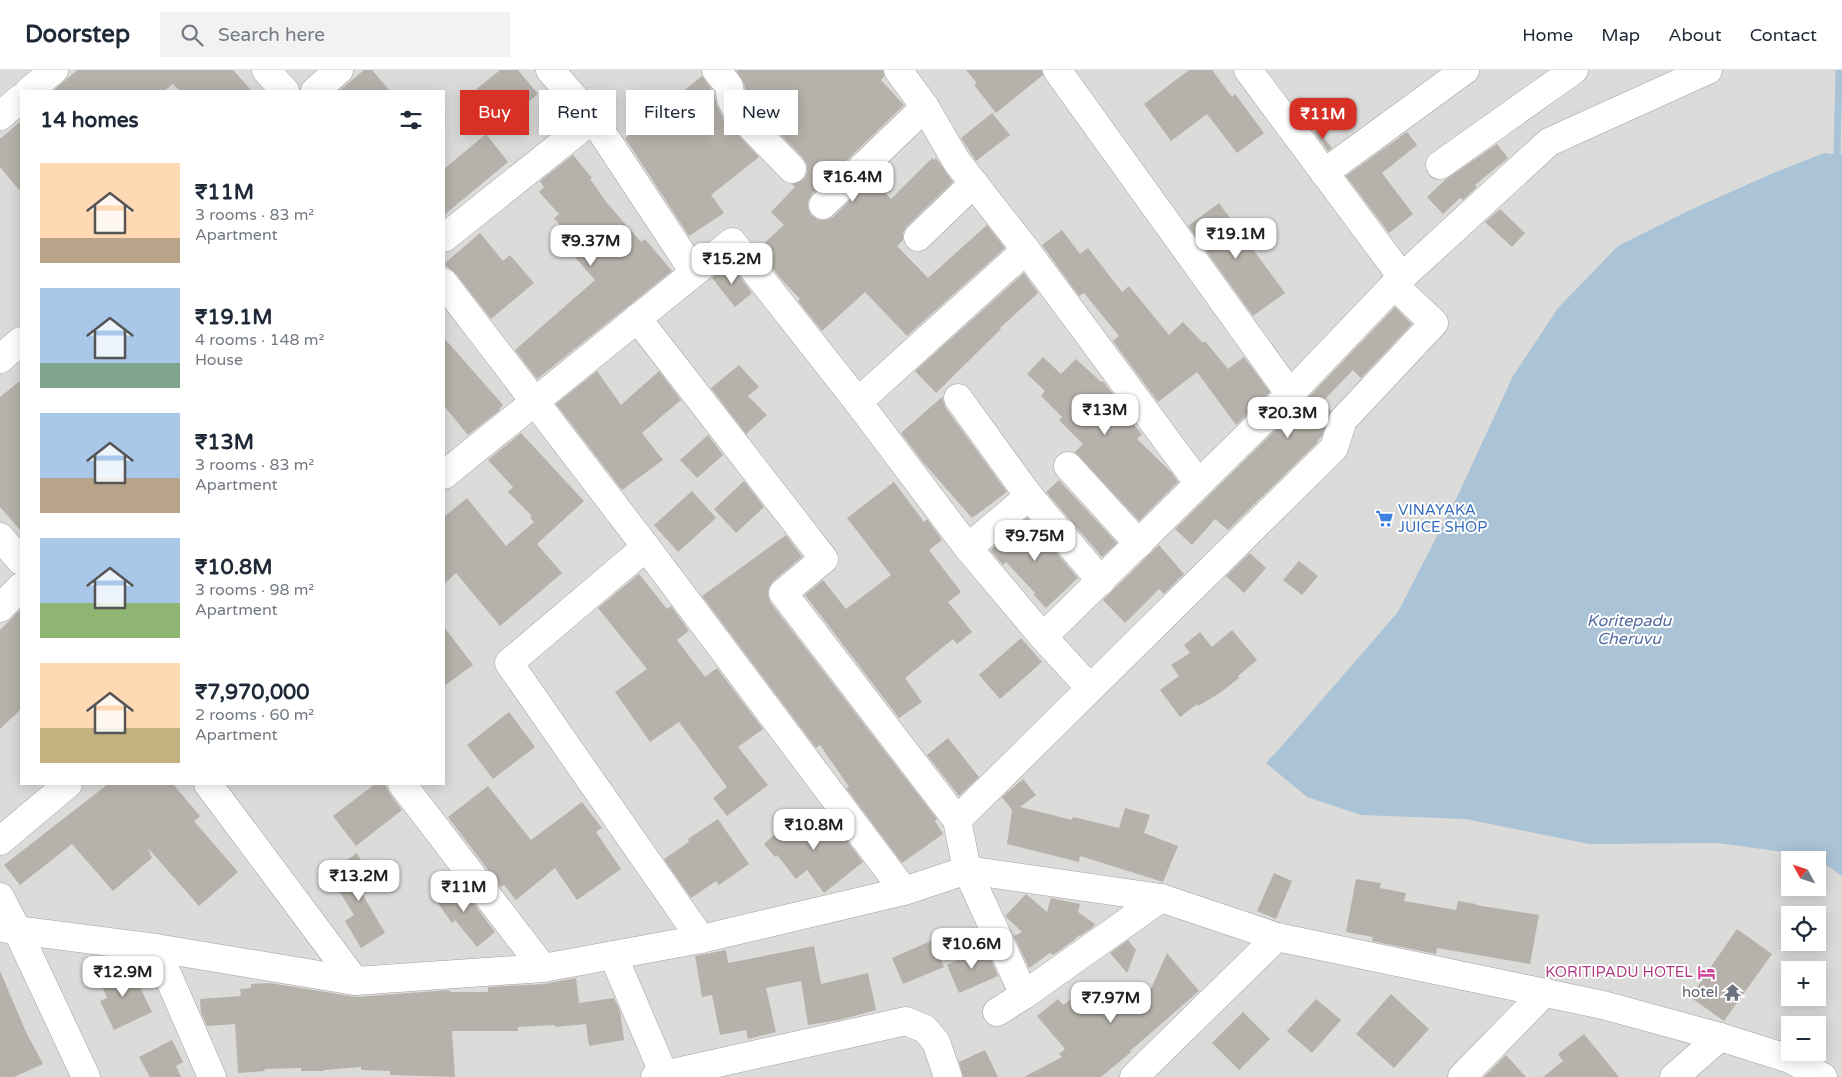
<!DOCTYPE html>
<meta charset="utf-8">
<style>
:root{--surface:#fff;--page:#f2f2f3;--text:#1f2937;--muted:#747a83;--line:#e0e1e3;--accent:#d93025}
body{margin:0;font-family:"Varela Round",sans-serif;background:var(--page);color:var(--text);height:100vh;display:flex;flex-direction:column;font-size:19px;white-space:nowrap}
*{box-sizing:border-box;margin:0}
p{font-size:16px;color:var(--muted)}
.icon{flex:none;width:28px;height:28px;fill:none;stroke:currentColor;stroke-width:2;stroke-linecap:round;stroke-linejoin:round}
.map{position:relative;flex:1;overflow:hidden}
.details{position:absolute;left:20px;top:20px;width:425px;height:695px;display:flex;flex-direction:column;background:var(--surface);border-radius:0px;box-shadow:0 2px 12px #0003}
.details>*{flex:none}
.hud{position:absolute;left:460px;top:20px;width:475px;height:45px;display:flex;gap:10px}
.needle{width:32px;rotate:310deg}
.tools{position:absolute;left:1781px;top:781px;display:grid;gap:10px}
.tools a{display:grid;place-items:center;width:45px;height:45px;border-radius:0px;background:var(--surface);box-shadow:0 2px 12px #0003;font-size:25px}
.price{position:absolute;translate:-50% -42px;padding:0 11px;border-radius:10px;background:#fff;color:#222;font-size:16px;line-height:32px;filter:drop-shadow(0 1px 2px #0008)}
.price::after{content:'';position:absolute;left:50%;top:30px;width:15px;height:11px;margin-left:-8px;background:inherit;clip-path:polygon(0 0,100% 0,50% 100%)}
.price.selected{background:var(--accent);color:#fff}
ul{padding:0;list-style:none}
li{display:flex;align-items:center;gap:15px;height:125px;padding:0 20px}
li span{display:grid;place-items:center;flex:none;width:140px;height:100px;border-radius:0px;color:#555}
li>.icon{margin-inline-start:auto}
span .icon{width:60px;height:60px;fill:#fffc;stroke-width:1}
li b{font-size:21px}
h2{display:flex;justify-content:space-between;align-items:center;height:60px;padding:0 20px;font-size:21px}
.pill{padding:0 18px;border-radius:0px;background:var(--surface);box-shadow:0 2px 12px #0003;font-size:18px;line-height:45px}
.pill.selected{background:var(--accent);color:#fff}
header{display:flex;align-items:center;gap:30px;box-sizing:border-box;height:70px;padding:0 25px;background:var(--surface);border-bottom:1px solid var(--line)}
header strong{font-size:24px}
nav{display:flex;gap:28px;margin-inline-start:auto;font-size:18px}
.search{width:350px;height:45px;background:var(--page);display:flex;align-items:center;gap:12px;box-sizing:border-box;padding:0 18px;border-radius:0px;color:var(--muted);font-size:19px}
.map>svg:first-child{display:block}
</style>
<header>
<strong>Doorstep</strong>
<div class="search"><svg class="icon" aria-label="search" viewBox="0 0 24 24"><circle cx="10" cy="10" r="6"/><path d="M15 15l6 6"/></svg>Search here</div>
<nav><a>Home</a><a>Map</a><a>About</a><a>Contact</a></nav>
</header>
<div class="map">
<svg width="1842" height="1007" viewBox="0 0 1842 1007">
<rect width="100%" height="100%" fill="#edece4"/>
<path fill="#dbdbda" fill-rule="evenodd" d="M0,0H1842V1007H0ZM21,21H444V714H21ZM1790,790H1818V818H1790ZM1790,845H1818V872H1790ZM1790,900H1818V928H1790ZM1790,955H1818V982H1790Z"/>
<polygon fill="#aac3d6" points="1824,83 1842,85 1842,806 1813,786 1718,773 1589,774 1466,749 1361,745 1307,727 1266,693 1281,677 1398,542 1459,423 1513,306 1558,238 1618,176 1690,140 1771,104"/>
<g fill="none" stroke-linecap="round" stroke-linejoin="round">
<polyline stroke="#aac3d6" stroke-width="7" points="1837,84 1839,0"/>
</g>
<g fill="#b6b2ab">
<polygon points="77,0 233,0 252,21 180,21 173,14 164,21 53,21"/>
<polygon points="364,0 372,0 390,21 339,21"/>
<polygon points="500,0 518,0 538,24 495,59 468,26"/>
<polygon points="736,0 883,0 884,7 881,10 904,35 812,124 808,131 808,138 811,145 819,150 826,150 833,147 872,109 891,129 932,88 934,90 936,88 953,112 907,156 903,162 903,170 897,176 928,208 987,155 1005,178 907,266 865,222 822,261 798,231 800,229 781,209 758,179 784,155 771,142 795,117 792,114 803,110 807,103 807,95 803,88 751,34 746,24 744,13"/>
<polygon points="966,0 1042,0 1043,5 996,43 974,15 977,13"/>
<polygon points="1189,0 1212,0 1232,27 1235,24 1264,63 1237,83 1207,44 1171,71 1144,34"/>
<polygon points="702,6 714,23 717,36 724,50 759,87 711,125 724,143 689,166 625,68"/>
<polygon points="992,43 1010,65 976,91 961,68"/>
<polygon points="21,51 21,122 0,97 0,69"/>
<polygon points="1317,59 1332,78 1328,81 1314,62"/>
<polygon points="1407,62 1417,75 1382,103 1413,144 1389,163 1346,106"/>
<polygon points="486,64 508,92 444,145 444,99"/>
<polygon points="1497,74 1508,88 1475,115 1477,117 1463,130 1460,128 1443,144 1427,127 1446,109"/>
<polygon points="573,85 592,108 590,109 607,133 641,172 645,169 672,201 537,309 515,280 595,210 565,176 572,170 554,148 559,144 539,122 544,117 540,111"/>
<polygon points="1219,133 1285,223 1253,246 1188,156"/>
<polygon points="1500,139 1525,163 1512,177 1485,152"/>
<polygon points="1062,160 1080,184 1088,178 1122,222 1129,216 1169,265 1183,252 1203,273 1205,271 1228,299 1244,287 1270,322 1236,355 1197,302 1158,332 1113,271 1119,266 1084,223 1079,226 1042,175"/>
<polygon points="480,163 503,191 510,185 534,213 491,249 456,204 444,194"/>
<polygon points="730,194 752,223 735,237 712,208"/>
<polygon points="1024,203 1038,223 1000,258 1001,259 936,323 915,301"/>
<polygon points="1395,237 1412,254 1361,308 1353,300 1322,332 1331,341 1322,366 1317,371 1318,372 1228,460 1215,449 1192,475 1175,459 1301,335"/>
<polygon points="444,268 503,335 499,339 500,340 468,365 444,336"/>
<polygon points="1043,287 1061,304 1076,289 1101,312 1103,311 1134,352 1133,354 1142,364 1137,369 1172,403 1178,412 1139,451 1075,382 1083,374 1059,350 1062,347 1041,326 1045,321 1027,304"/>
<polygon points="739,295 759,317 748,326 767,345 746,364 711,318"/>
<polygon points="597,301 621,335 659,301 681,330 642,363 663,390 622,420 556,334"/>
<polygon points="21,310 21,461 0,437 0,327"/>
<polygon points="942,327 945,337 1007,422 972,448 922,391 901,363"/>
<polygon points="521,363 584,431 537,474 562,503 500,556 456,503 444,514 444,447 467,428 506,476 534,452 530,448 532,446 508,422 513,417 488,390"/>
<polygon points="708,365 723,385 697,408 680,390"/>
<polygon points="1058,409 1117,473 1102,487 1046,422 1059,410"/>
<polygon points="744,411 764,437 736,463 714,439"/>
<polygon points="894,412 924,452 927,449 942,470 929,480 961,522 948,532 972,562 957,574 953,569 905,608 922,632 899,648 805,525 823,510 846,539 891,505 847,448"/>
<polygon points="692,421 716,448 678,482 654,455"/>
<polygon points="1027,448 1078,508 1046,538 1034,525 1035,523 1006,492 1003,495 990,480"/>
<polygon points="786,465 802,487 773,511 769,517 768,525 770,532 937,749 935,751 943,764 902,793 846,718 849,717 820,675 816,678 702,526"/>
<polygon points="1159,475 1184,504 1164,524 1159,519 1125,553 1103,530"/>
<polygon points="1250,483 1266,498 1244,523 1226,506"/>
<polygon points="1299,491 1318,506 1302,525 1283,510"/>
<polygon points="639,504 667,539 671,536 689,561 677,570 705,607 717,598 763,659 738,677 768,715 727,746 713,728 727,717 679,652 650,672 615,622 647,599 598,538"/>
<polygon points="21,539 21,639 0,659 0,560"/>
<polygon points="444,557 473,595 444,616"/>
<polygon points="1232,560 1257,590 1238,606 1239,608 1220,623 1198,636 1197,634 1180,647 1160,620 1179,606 1171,595 1190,583 1184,575 1200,562 1212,577"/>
<polygon points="1021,568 1042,592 1000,629 979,605"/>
<polygon points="509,642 535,677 493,709 467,675"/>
<polygon points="948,668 979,707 959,726 927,685"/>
<polygon points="1023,709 1036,725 1020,737 1072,750 1073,747 1119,758 1125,738 1150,745 1144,763 1178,776 1163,812 1080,786 1079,792 1007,774 1012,740 1002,727"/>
<polygon points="108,714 173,714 200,746 194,751 238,802 199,836 148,778 152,788 113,821 72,774 20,815 4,795"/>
<polygon points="375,714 385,714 390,724 402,740 356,776 333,746"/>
<polygon points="488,716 531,770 582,732 602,758 596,762 621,799 577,830 555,798 516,830 504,815 501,817 448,747"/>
<polygon points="801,741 816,758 829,747 863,792 824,823 807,800 796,809 777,785 775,787 764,774"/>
<polygon points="718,749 749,794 719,815 716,811 691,828 664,789 689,772 688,769"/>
<polygon points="357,783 373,812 360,820 385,863 361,878 345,851 354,845 336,816 346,810 337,797"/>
<polygon points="1274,803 1292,811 1276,849 1257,841"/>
<polygon points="1356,809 1381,813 1380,818 1406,823 1404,831 1456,840 1458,831 1476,834 1476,835 1539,845 1530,894 1437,878 1436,884 1372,871 1373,867 1346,862"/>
<polygon points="456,810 495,862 477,877 455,850 452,853 433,826"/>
<polygon points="1026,824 1047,842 1051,828 1080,834 1078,842 1095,854 1093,857 1080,866 1079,865 1074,870 1053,885 1050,883 1029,898 1014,866 1022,862 1005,846"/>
<polygon points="1737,859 1772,884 1724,951 1690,927"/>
<polygon points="933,870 944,897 903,914 892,888"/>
<polygon points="1128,870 1136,880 1127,903 1110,883"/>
<polygon points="814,876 821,914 868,903 876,940 839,950 808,955 801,911 766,918 776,962 748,969 746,960 720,965 712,925 702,927 695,886 726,880 728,893"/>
<polygon points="986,878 998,906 959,923 947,895"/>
<polygon points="1167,883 1199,921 1130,981 1131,982 1101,1007 1024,1007 1062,987 1059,984 1065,979 1037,946 1058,929 1063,935 1086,918 1104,943 1138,916 1150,921"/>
<polygon points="125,894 134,915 138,913 152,942 114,960 100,931 107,928 98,907"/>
<polygon points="0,901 26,962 43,994 14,1007 0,1007"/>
<polygon points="576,908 579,933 614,928 620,941 624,970 589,976 586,954 555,957 555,955 518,957 518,961 452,961 455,1007 390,1005 390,1001 361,1000 361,997 324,1000 324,1001 301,1001 301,998 264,999 265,1001 238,1003 235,954 207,956 201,943 200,929 241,926 240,919 251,918 251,914 270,913 356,927 450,920 450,922 488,922 488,917 544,914"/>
<polygon points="1391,924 1429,959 1394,998 1356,964"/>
<polygon points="1316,929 1341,950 1312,983 1287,961"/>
<polygon points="1243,942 1270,969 1239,1000 1212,973"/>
<polygon points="1584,964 1619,1007 1543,1007 1563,991 1558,984"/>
<polygon points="172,970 183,992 176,996 181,1007 150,1007 139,987"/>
<polygon points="985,980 998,1007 963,1007 959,992"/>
<polygon points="1506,985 1526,1007 1484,1007"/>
</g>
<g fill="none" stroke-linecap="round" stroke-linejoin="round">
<defs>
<g id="minor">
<polyline points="266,0 285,21"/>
<polyline points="550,0 593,49 694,202"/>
<polyline points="716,0 729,16 731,29 738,43 792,99"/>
<polyline points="898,0 925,37 957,92 1026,180 1199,414"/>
<polyline points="1057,0 1290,324"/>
<polyline points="1248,0 1402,207"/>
<polyline points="29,21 54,0"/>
<polyline points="315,21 339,0"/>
<polyline points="0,46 21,28"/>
<polyline points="1440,95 1574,0"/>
<polyline points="1324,103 1465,0"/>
<polyline points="823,135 925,37"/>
<polyline points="918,167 974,113"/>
<polyline points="444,168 593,49"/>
<polyline points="444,213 646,477 904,821"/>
<polyline points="637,248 824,489 783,523 957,750"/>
<polyline points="0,289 21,271"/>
<polyline points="958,328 1029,426 968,478"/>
<polyline points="858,332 1026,180"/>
<polyline points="1068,396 1139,474"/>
<polyline points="444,405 732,172 858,332 968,478 1043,567 1090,618"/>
<polyline points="1029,426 1101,511"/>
<polyline points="0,467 21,491"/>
<polyline points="646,477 509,593 701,869"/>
<polyline points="0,538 21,517"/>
<polyline points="1043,567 1290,324 1402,207 1549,72 1708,0"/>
<polyline points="208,714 355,911"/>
<polyline points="402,714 543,898"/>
<polyline points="0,771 68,714"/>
<polyline points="0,827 18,862 86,1007"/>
<polyline points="0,858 156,878 355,911 543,898 701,869 904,821 967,800 1161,828 1277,867 1603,935 1720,967 1790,989 1823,1007"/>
<polyline points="156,878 212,1007"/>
<polyline points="613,885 665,1007"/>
<polyline points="1024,925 967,800 957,750 1334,378 1343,350 1434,253 1394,215"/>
<polyline points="997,942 1024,925 1161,828"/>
<polyline points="655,1007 906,951 925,959 936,972 948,1007"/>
<polyline points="1134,1007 1277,867"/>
<polyline points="1462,1007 1545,922"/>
<polyline points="1674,1007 1720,967"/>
</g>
</defs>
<use href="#minor" stroke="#a1a1a1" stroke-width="29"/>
<use href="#minor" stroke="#fff" stroke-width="28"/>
</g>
<defs>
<symbol id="supermarket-bare" viewBox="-9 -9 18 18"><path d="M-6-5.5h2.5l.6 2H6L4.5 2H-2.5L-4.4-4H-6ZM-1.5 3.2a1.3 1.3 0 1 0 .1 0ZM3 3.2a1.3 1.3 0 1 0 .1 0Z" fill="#3f7fe0" stroke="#fff" stroke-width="2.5" paint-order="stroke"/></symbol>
<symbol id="hotel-bare" viewBox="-9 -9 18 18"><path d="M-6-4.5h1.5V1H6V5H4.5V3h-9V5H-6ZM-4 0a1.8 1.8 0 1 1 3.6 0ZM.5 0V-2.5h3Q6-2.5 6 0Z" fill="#d1479c" stroke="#fff" stroke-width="2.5" paint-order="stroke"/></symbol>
<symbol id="temple-bare" viewBox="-9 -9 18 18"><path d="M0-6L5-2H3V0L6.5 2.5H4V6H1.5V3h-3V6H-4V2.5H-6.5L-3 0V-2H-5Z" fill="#6b7280" stroke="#fff" stroke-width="2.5" paint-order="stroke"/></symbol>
</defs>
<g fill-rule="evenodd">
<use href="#supermarket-bare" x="1372" y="436" width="25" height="25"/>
<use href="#hotel-bare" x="1694" y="890" width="25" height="25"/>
<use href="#temple-bare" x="1720" y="910" width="25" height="25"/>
</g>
<g text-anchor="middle" stroke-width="4" stroke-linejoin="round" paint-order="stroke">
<g font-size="15" fill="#366cbe" stroke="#fff" text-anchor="start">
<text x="1398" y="445">VINAYAKA<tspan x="1398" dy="17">JUICE SHOP</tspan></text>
</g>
<g font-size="15" fill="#b23c85" stroke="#fff" text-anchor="end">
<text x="1693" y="907">KORITIPADU HOTEL</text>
</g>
<g font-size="15" fill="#5b616d" stroke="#fff" text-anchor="end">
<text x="1718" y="927">hotel</text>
</g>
<g font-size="16" font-style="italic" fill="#556ca2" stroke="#fff">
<text x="1629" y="556">Koritepadu<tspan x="1629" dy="18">Cheruvu</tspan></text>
</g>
</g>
</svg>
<div class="tools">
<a><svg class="needle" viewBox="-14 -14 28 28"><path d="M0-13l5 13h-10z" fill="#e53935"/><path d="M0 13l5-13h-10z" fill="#747a83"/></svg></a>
<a><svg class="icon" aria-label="locate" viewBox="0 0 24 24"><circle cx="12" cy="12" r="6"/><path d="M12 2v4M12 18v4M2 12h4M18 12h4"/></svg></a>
<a>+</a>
<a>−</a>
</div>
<b class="price selected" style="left:1323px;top:70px">₹11M</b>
<b class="price" style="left:853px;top:133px">₹16.4M</b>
<b class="price" style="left:1236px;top:190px">₹19.1M</b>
<b class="price" style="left:591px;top:197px">₹9.37M</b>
<b class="price" style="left:732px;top:215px">₹15.2M</b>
<b class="price" style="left:1105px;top:366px">₹13M</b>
<b class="price" style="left:1288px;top:369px">₹20.3M</b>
<b class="price" style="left:1035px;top:492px">₹9.75M</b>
<b class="price" style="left:814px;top:781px">₹10.8M</b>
<b class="price" style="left:359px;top:832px">₹13.2M</b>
<b class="price" style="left:464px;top:843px">₹11M</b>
<b class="price" style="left:972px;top:900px">₹10.6M</b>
<b class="price" style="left:123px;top:928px">₹12.9M</b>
<b class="price" style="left:1111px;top:954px">₹7.97M</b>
<div class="hud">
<a class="pill selected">Buy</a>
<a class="pill">Rent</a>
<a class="pill">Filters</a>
<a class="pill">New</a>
</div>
<section class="details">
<h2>14 homes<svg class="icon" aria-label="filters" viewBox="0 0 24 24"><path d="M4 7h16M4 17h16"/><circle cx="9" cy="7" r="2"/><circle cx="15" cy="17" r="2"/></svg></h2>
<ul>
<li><span style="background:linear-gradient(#ffd9b3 75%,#b9a48a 0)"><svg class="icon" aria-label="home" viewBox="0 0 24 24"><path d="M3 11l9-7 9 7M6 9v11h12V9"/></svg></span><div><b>₹11M</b><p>3 rooms · 83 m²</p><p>Apartment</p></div></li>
<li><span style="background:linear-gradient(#a9c7e8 75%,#7fa58c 0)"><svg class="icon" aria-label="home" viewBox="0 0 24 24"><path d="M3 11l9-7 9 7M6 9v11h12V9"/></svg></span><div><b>₹19.1M</b><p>4 rooms · 148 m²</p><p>House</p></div></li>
<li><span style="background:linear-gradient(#a9c7e8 65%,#b9a48a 0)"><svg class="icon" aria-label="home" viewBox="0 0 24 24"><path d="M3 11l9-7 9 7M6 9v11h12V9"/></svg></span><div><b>₹13M</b><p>3 rooms · 83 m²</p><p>Apartment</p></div></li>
<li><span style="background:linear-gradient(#a9c7e8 65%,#8fb573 0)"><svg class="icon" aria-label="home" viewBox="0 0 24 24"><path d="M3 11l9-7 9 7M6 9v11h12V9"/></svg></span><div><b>₹10.8M</b><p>3 rooms · 98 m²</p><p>Apartment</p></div></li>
<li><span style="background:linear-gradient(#ffd9b3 65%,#c2b280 0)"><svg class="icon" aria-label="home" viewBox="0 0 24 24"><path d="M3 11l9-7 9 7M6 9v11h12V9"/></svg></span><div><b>₹7,970,000</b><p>2 rooms · 60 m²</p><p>Apartment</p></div></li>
</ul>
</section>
</div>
